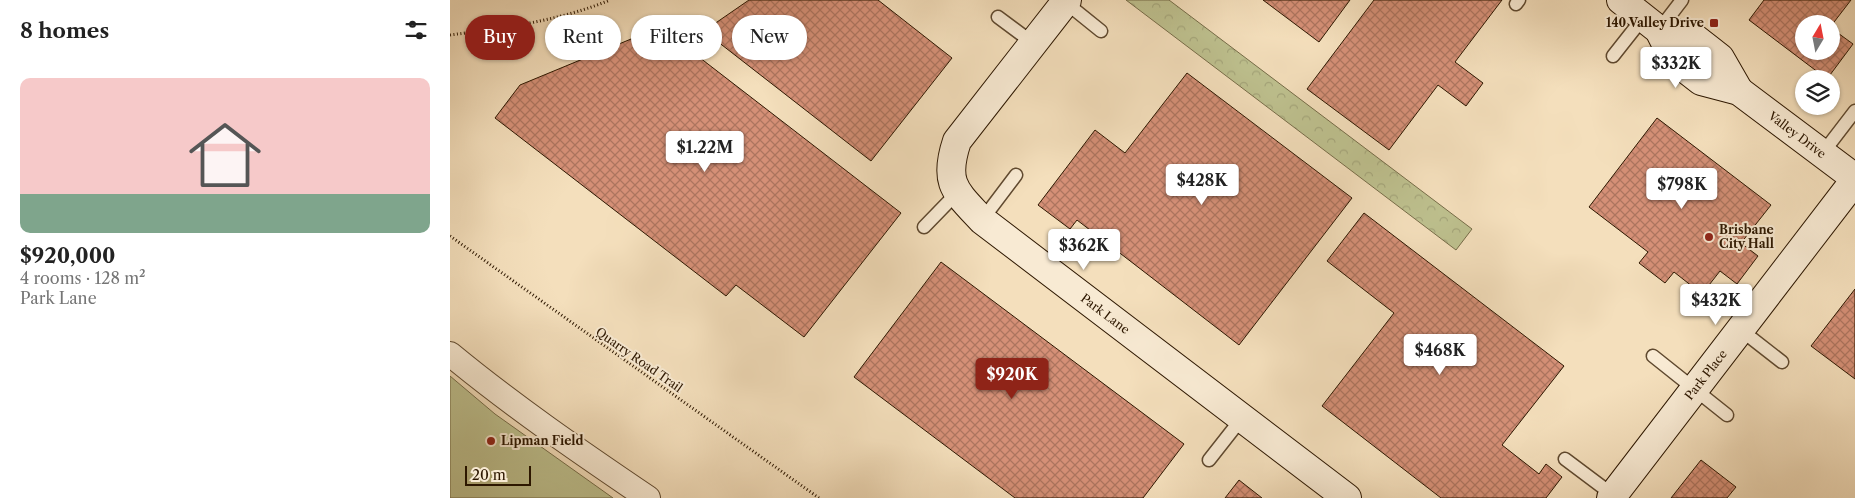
<!DOCTYPE html>
<meta charset="utf-8">
<style>
:root{--surface:#fff;--page:#f2f2f2;--text:#222;--muted:#767676;--line:#e0e0e0;--accent:#8f2418}
body{margin:0;font-family:"Libre Caslon Text",serif;background:var(--page);color:var(--text);height:100vh;display:flex;flex-direction:column;font-size:19px;white-space:nowrap}
*{box-sizing:border-box;margin:0}
p{font-size:16px;color:var(--muted)}
.icon{flex:none;width:28px;height:28px;fill:none;stroke:currentColor;stroke-width:2;stroke-linecap:round;stroke-linejoin:round}
.map{position:relative;flex:1;overflow:hidden}
.sheet{display:flex;flex-direction:column;background:var(--surface);width:450px}
.sheet>*{flex:none}
.banner{position:absolute;left:15px;top:15px;width:475px;height:45px;display:flex;gap:10px}
.needle{width:32px;rotate:10deg}
.buttons{position:absolute;left:1345px;top:15px;display:grid;gap:10px}
.buttons a{display:grid;place-items:center;width:45px;height:45px;border-radius:50%;background:var(--surface);box-shadow:0 1px 4px #0004;font-size:25px}
.scale{position:absolute;left:15px;bottom:12px;width:66px;box-sizing:border-box;padding-left:5px;border:2px solid #2d1700;border-top:0;font-size:14px;line-height:18px;white-space:nowrap;color:#2d1700;-webkit-text-stroke:4px #f8ead3;paint-order:stroke}
.price{position:absolute;translate:-50% -42px;padding:0 11px;border-radius:5px;background:#fff;color:#222;font-size:16px;line-height:32px;filter:drop-shadow(0 1px 2px #0008)}
.price::after{content:'';position:absolute;left:50%;top:30px;width:15px;height:11px;margin-left:-8px;background:inherit;clip-path:polygon(0 0,100% 0,50% 100%)}
.price.current{background:var(--accent);color:#fff}
ul{padding:0;list-style:none}
li{display:grid;align-content:center;gap:10px;height:265px;padding:0 20px}
li+li{border-top:1px solid var(--line)}
li span{display:grid;place-items:center;height:155px;border-radius:10px;color:#555}
li>.icon{margin-inline-start:auto}
span .icon{width:90px;height:90px;fill:#fffc;stroke-width:1}
li b{font-size:21px}
h2{display:flex;justify-content:space-between;align-items:center;height:60px;padding:0 20px;font-size:21px}
.tag{padding:0 18px;border-radius:22px;background:var(--surface);box-shadow:0 1px 4px #0004;font-size:18px;line-height:45px}
.tag.current{background:var(--accent);color:#fff}
main{display:flex;flex:1;min-height:0}
.map>svg:first-child{display:block}
</style>
<main>
<section class="sheet">
<h2>8 homes<svg class="icon" aria-label="filters" viewBox="0 0 24 24"><path d="M4 7h16M4 17h16"/><circle cx="9" cy="7" r="2"/><circle cx="15" cy="17" r="2"/></svg></h2>
<ul>
<li><span style="background:linear-gradient(#f6c9c9 75%,#7fa58c 0)"><svg class="icon" aria-label="home" viewBox="0 0 24 24"><path d="M3 11l9-7 9 7M6 9v11h12V9"/></svg></span><div><b>$920,000</b><p>4 rooms · 128 m²</p><p>Park Lane</p></div></li>
</ul>
</section>
<div class="map">
<svg width="1405" height="498" viewBox="0 0 1405 498">
<defs>
<pattern id="park-crowns" width="20" height="18" patternUnits="userSpaceOnUse" patternTransform="scale(1.25)"><rect width="20" height="18" fill="#bec18f"/><path d="M2 6a3 3 0 1 1 6 0M12 15a3 3 0 1 1 6 0" fill="none" stroke="#a4a57a"/></pattern>
<pattern id="building-cross-hatch" width="8" height="8" patternUnits="userSpaceOnUse" patternTransform="scale(1.25)"><rect width="8" height="8" fill="#d59077"/><path d="M0 0l8 8M0 8l8-8" fill="none" stroke="#ad755f"/></pattern>
</defs>
<rect width="100%" height="100%" fill="#f4dfbc"/>
<filter id="stains"><feTurbulence type="fractalNoise" baseFrequency=".004" numOctaves="4"/><feColorMatrix values="0 0 0 0 .2 0 0 0 0 .09 0 0 0 0 .02 0 0 0 .5 -.17"/></filter>
<radialGradient id="worn" r=".72"><stop offset=".6" stop-color="#630" stop-opacity="0"/><stop offset="1" stop-color="#630" stop-opacity=".3"/></radialGradient>
<polygon fill="url(#park-crowns)" stroke="#766c48" points="676,0 719,0 1022,229 1006,250"/>
<polygon fill="#bec18f" stroke="#766c48" points="0,376 45,414 163,498 0,498"/>
<g fill="url(#building-cross-hatch)" stroke="#2d1700">
<polygon points="299,0 428,0 502,58 421,161 254,31"/>
<polygon points="813,0 900,0 869,42"/>
<polygon points="924,0 1052,0 1005,62 1033,83 1016,106 988,85 939,150 857,89"/>
<polygon points="1314,0 1401,0 1381,26 1381,24 1354,24 1354,51 1381,51 1381,28 1403,44 1377,79 1299,20"/>
<polygon points="210,27 451,213 354,337 286,285 276,296 45,118 70,85"/>
<polygon points="737,73 902,198 789,345 627,220 620,229 588,205 645,130 675,153"/>
<polygon points="1207,118 1321,205 1291,243 1308,256 1287,284 1270,271 1252,294 1224,272 1215,283 1189,263 1198,252 1139,207"/>
<polygon points="914,213 1114,366 1052,445 1089,474 1096,464 1112,477 1096,498 991,498 872,406 944,313 877,261"/>
<polygon points="491,262 734,444 693,498 565,498 404,377"/>
<polygon points="1405,289 1405,379 1361,346"/>
<polygon points="1251,460 1286,487 1277,498 1221,498"/>
<polygon points="789,480 812,498 775,498"/>
</g>
<g fill="none" stroke-linecap="round" stroke-linejoin="round">
<defs>
<g id="lane">
<polyline points="615,2 651,31"/>
<polyline points="1066,4 1069,0"/>
<polyline points="548,17 583,43"/>
<polyline points="1209,30 1232,0"/>
<polyline points="1163,56 1193,18"/>
<polyline points="1372,154 1405,111"/>
<polyline points="532,220 566,175"/>
<polyline points="474,227 507,193"/>
<polyline points="1291,330 1332,362"/>
<polyline points="1203,356 1277,415"/>
<polyline points="1115,459 1163,495"/>
<polyline points="759,460 792,418"/>
</g>
<path id="street" d="M0,354C63,406 130,452 198,498"/>
<g id="secondary">
<path d="M617,0L507,141C493,183 505,191 532,220L897,498"/>
<polyline points="1171,0 1209,30 1224,60 1251,81 1289,91 1405,178"/>
<polyline points="1209,30 1242,36 1260,50 1270,58 1289,91"/>
<polyline points="1161,498 1405,180"/>
</g>
</defs>
<use href="#lane" stroke="#5f492f" stroke-width="15"/>
<use href="#street" stroke="#5f492f" stroke-width="26"/>
<use href="#secondary" stroke="#2d1700" stroke-width="30"/>
<g stroke="#2d1700" stroke-width="3" stroke-dasharray="1 2.5" stroke-linecap="butt">
<path d="M0,35C54,28 109,21 160,0"/>
<polyline points="0,236 369,498"/>
</g>
<use href="#lane" stroke="#f8ead3" stroke-width="12"/>
<use href="#street" stroke="#f8ead3" stroke-width="24"/>
<use href="#secondary" stroke="#f8ead3" stroke-width="28"/>
</g>
<g fill="#8f2418" stroke="#f8ead3" stroke-width="2">
<rect x="1259" y="18" width="10" height="10" rx="2.5"/>
<circle cx="1259" cy="237" r="5"/>
<circle cx="41" cy="441" r="5"/>
</g>
<g text-anchor="middle" stroke-width="4" stroke-linejoin="round" paint-order="stroke">
<g font-size="12" font-weight="bold" fill="#2d1700" stroke="#f8ead3" text-anchor="start">
<text x="1254" y="27" text-anchor="end">140 Valley Drive</text>
<text x="1269" y="234">Brisbane<tspan x="1269" dy="14">City Hall</tspan></text>
<text x="51" y="445">Lipman Field</text>
</g>
<g font-size="12" fill="#2d1700" stroke="#f8ead3">
<text transform="translate(1347 135) rotate(37)" y="4">Valley Drive</text>
<text transform="translate(655 314) rotate(37)" y="4">Park Lane</text>
<text transform="translate(189 360) rotate(35)" y="4">Quarry Road Trail</text>
<text transform="translate(1256 375) rotate(-52)" y="4">Park Place</text>
</g>
</g>
<rect width="100%" height="100%" filter="url(#stains)"/>
<rect width="100%" height="100%" fill="url(#worn)"/>
</svg>
<div class="buttons">
<a><svg class="needle" viewBox="-14 -14 28 28"><path d="M0-13l5 13h-10z" fill="#e53935"/><path d="M0 13l5-13h-10z" fill="#767676"/></svg></a>
<a><svg class="icon" aria-label="layers" viewBox="0 0 24 24"><path d="M12 4l9 5-9 5-9-5zM3 14l9 5 9-5"/></svg></a>
</div>
<div class="scale">20 m</div>
<b class="price" style="left:1226px;top:89px">$332K</b>
<b class="price" style="left:255px;top:173px">$1.22M</b>
<b class="price" style="left:752px;top:206px">$428K</b>
<b class="price" style="left:1232px;top:210px">$798K</b>
<b class="price" style="left:634px;top:271px">$362K</b>
<b class="price" style="left:1266px;top:326px">$432K</b>
<b class="price" style="left:990px;top:376px">$468K</b>
<b class="price current" style="left:562px;top:400px">$920K</b>
<div class="banner">
<a class="tag current">Buy</a>
<a class="tag">Rent</a>
<a class="tag">Filters</a>
<a class="tag">New</a>
</div>
</div>
</main>
